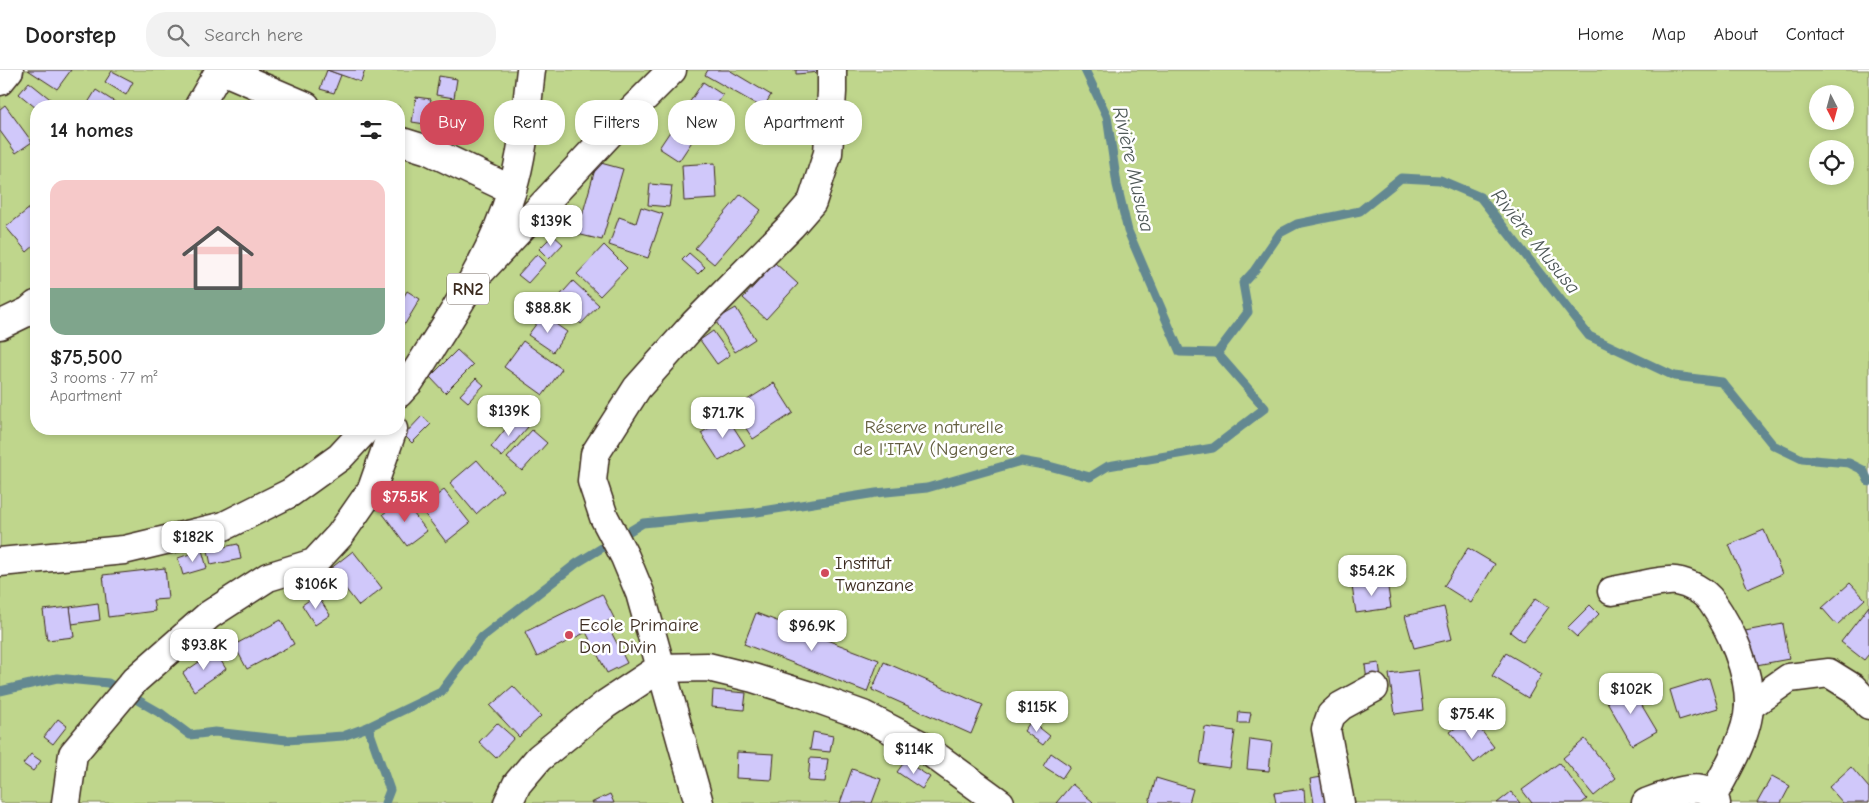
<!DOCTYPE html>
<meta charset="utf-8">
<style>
:root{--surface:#fff;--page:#f2f2f2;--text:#222;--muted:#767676;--line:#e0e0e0;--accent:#d1495b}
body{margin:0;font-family:"Comic Neue",sans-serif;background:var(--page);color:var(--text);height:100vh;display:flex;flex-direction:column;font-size:19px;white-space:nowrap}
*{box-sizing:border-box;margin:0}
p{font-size:16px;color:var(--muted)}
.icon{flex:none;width:28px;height:28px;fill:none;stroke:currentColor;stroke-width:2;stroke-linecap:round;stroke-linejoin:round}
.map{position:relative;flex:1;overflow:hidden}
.side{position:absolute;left:30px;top:30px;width:375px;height:335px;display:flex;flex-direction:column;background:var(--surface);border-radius:20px;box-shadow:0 2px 8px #0003}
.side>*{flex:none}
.guide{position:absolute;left:420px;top:30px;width:475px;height:45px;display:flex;gap:10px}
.needle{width:32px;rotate:174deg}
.tools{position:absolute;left:1809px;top:15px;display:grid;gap:10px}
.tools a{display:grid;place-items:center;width:45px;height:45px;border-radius:50%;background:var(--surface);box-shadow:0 2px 8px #0003;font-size:25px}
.price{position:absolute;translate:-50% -42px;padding:0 11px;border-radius:10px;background:#fff;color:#222;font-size:16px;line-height:32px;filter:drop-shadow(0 1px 2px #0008)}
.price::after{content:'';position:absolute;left:50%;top:30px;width:15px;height:11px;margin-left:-8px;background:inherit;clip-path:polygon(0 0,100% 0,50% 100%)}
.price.current{background:var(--accent);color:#fff}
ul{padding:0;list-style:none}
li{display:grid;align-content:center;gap:10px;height:265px;padding:0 20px}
li span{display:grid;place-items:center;height:155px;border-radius:15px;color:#555}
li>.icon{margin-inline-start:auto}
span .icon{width:90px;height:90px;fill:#fffc;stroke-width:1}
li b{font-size:21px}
h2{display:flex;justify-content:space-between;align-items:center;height:60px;padding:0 20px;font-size:21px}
.pill{padding:0 18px;border-radius:20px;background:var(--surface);box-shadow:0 2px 8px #0003;font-size:18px;line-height:45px}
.pill.current{background:var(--accent);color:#fff}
header{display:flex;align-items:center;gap:30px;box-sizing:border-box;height:70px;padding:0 25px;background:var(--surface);border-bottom:1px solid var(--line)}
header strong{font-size:24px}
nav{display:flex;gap:28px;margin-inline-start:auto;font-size:18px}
.search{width:350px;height:45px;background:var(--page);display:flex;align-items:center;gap:12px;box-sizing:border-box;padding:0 18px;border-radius:20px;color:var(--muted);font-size:19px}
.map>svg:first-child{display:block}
</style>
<header>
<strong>Doorstep</strong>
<div class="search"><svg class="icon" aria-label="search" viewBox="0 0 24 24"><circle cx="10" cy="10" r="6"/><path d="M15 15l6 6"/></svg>Search here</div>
<nav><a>Home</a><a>Map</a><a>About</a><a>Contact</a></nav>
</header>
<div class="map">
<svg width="1869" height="733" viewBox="0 0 1869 733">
<rect width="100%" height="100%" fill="#fff"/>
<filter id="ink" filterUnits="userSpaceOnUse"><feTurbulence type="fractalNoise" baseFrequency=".02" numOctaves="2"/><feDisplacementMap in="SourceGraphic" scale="10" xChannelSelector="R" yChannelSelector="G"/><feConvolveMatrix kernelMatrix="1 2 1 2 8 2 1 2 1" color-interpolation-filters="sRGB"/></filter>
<g filter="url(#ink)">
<path fill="#bfd68c" stroke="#7d8055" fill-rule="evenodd" d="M0,0H1869V733H0ZM1818,24H1845V51H1818ZM36,36H399V359H36ZM1818,79H1845V106H1818Z"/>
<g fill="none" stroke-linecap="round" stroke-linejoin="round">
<g stroke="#638891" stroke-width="9">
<polyline points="1085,0 1107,46 1117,115 1128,161 1180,282 1217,283"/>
<polyline points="1217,283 1248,242 1243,213 1254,201 1280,163 1297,154 1360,141 1401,108 1440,110 1480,127 1589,266 1674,306 1722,312 1773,375 1802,389 1849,393 1863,400 1869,412"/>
<polyline points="0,621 57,608 108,613 162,644 190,665 215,662 287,670 343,666 368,657 441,622 482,567 577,493 643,453 757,442 876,423 927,418 1021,391 1049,396 1090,407 1108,396 1213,378 1265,338 1217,283"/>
<polyline points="368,657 390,720 385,733"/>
</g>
</g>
<g fill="#d0c8fa" stroke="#3b2a1e">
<polygon points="28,0 71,0 57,19"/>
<polygon points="327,0 341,5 334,23 320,19"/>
<polygon points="327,0 365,0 361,12"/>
<polygon points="708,0 729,0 771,25 763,38 705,5"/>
<polygon points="796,0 819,0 820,2 796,4"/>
<polygon points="112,1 133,12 126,25 105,12"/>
<polygon points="439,6 457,9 454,28 436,25"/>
<polygon points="29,12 54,32 50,36 36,36 36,38 19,24"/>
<polygon points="703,12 723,25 679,91 659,78"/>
<polygon points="96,20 121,36 86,36"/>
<polygon points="416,27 431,29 425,54 412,52"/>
<polygon points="5,35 32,72 16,83 0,61 0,39"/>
<polygon points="597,92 623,99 602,170 577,164"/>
<polygon points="715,93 717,129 684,131 682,95"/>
<polygon points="650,114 672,116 669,137 648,135"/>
<polygon points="741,124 761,140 714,194 695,178"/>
<polygon points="31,137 36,143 36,174 27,182 6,157"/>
<polygon points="641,137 663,144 648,188 609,175 619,147 636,153"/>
<polygon points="553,165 563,174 549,189 539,179"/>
<polygon points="604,175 627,198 600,226 577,204"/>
<polygon points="689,183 705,197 698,204 682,190"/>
<polygon points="537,184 546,193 528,213 518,205"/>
<polygon points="775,193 798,214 766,249 743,228"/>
<polygon points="573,211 599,235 581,254 556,230"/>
<polygon points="407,221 420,229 405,254 399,251 399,235"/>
<polygon points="736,238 755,269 735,282 715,250"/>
<polygon points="543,245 567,262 553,282 528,265"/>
<polygon points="713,261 730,285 717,294 700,270"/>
<polygon points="523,271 562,299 543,325 504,297"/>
<polygon points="457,280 473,295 445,323 430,307"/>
<polygon points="476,308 484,315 468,332 460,325"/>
<polygon points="774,313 793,343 753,369 733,339"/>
<polygon points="422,346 431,354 412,373 404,365"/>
<polygon points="516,346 528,357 502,387 491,377"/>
<polygon points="727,347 745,375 719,391 701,363"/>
<polygon points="532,360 547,373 522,401 507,388"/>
<polygon points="477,390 503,420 476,444 450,413"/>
<polygon points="444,420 470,453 446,472 420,438"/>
<polygon points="403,430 427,461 407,476 383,444"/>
<polygon points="1764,460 1782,504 1748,519 1729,475"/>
<polygon points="238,474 241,489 211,495 208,480"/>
<polygon points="1468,478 1495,494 1471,533 1444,516"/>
<polygon points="202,480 207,498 183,505 178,488"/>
<polygon points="353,481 382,518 359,536 330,499"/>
<polygon points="165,498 168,529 153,530 155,541 108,547 103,505"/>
<polygon points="1387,511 1391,538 1356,543 1352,516"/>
<polygon points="1850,513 1865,529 1837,555 1822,538"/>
<polygon points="602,524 614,548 537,587 525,562"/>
<polygon points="317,525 330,545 315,555 302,535"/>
<polygon points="1536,528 1549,537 1523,572 1510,562"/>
<polygon points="98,533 100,550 72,554 70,537"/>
<polygon points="1590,535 1599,544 1577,567 1567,558"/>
<polygon points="1869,536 1869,584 1864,590 1841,572"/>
<polygon points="70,537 74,567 47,570 43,540"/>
<polygon points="1444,537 1452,569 1414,578 1405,546"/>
<polygon points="756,543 879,590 867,622 744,574"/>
<polygon points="281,550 294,574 247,599 234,575"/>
<polygon points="606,552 627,593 607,603 586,562"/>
<polygon points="1783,554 1789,589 1751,596 1745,561"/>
<polygon points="215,581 226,599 194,621 183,603"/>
<polygon points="1506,583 1542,604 1528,628 1492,606"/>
<polygon points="884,592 983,635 971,664 872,620"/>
<polygon points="1379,593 1381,609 1367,611 1365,595"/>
<polygon points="1418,600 1423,640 1395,644 1389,604"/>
<polygon points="1709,608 1718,638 1679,650 1670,620"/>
<polygon points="1629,614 1657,661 1632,675 1605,628"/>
<polygon points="513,616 541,646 519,667 490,636"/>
<polygon points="713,620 746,623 744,640 712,637"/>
<polygon points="1239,642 1251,643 1249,653 1238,653"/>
<polygon points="1471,647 1494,677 1474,693 1450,662"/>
<polygon points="58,649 67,656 53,674 44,667"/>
<polygon points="1031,651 1050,666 1043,675 1024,661"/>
<polygon points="497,653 514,668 496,688 479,672"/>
<polygon points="1205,657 1235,661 1230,698 1200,694"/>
<polygon points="813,662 833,666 830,682 810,680"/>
<polygon points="1250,669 1272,672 1269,701 1247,699"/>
<polygon points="1585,669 1616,708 1594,726 1563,688"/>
<polygon points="737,682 774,684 772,710 736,708"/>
<polygon points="1051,683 1070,696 1062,708 1043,696"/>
<polygon points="31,684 41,691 33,701 23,694"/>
<polygon points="810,688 828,689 825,712 808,711"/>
<polygon points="905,691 930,707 922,719 897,702"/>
<polygon points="1559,693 1587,729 1582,733 1532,733 1522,720"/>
<polygon points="1851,697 1869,718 1869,733 1843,733 1829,717"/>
<polygon points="852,699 881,709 872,733 840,733"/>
<polygon points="1328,706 1333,733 1314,733 1310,709"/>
<polygon points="1772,706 1790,716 1781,733 1757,733"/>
<polygon points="1156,708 1193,719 1189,733 1149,733"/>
<polygon points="1072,714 1093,732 1092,733 1056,733"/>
<polygon points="1304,719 1305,733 1276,733 1274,723"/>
<polygon points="1511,722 1520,733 1497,733"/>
<polygon points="610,724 614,733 591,733"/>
</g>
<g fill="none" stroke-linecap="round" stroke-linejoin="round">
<defs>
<g id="street">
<polyline points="222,0 306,36"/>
<polyline points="0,11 9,0"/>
<polyline points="199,36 220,0"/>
<polyline points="399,71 428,80 512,120"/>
<polyline points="482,200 625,47 672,0"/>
<polyline points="0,255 29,241 36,235"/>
<path d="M1612,521C1626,519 1665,509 1676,511C1689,513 1704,521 1712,532C1731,559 1750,602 1749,636C1748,665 1726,702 1712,727"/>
<polyline points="1749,636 1789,608 1829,603 1853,618 1869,635"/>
<polyline points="66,733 73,684 135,610 209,545 268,507 314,493 340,465 372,419 393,359"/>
<polyline points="508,733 517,714 539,688 606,634 660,598 708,597 753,608 807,625 863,645 919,674 1000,733"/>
<polyline points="699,733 640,523 625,487 604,447 592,411 595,384 637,318 694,254 791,156 812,132 828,83 832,22 832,0"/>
<polyline points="1340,733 1326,659 1331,645 1341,636 1374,618"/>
<path d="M1646,733C1659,728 1692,714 1705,721C1709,723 1713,729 1716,733"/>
</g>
<g id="highway">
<path d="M399,323L410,311C449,250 491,190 512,120C524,82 526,40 531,0"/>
<polyline points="0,492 124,480 224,456 290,423 340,387 366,359"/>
</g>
</defs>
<use href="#street" stroke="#3b2a1e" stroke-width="31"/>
<use href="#highway" stroke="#3b2a1e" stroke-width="31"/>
<use href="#street" stroke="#fff" stroke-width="28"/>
<use href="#highway" stroke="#fff" stroke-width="28"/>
</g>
</g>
<g fill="#d1495b" stroke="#fff" stroke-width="2">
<circle cx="825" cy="503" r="5"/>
<circle cx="569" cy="565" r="5"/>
</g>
<g text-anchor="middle" stroke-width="5" stroke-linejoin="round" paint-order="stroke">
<rect fill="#fff" stroke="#766a62" stroke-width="1" x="447" y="203.5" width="42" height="31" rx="4"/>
<g font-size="18" font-weight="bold" fill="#3b2a1e">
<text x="468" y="225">RN2</text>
</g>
<g font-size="19" fill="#635e3f" stroke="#fff">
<text x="934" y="363">Réserve naturelle<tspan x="934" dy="22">de l'ITAV (Ngengere</tspan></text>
</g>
<g font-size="19" fill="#3b2a1e" stroke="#fff" text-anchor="start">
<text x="835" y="499">Institut<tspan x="835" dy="22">Twanzane</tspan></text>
<text x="579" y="561">Ecole Primaire<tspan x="579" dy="22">Don Divin</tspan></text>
</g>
<g font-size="20" font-style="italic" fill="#4f5958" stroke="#fff">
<text transform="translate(1134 99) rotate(77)" y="7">Rivière Mususa</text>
<text transform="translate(1536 171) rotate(51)" y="7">Rivière Mususa</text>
</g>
</g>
</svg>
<div class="tools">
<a><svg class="needle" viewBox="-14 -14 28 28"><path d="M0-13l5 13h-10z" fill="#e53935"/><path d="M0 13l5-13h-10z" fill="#767676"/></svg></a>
<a><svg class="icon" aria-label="locate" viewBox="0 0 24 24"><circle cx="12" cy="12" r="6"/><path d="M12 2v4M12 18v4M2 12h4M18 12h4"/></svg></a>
</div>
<b class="price" style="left:551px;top:177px">$139K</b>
<b class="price" style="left:548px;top:264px">$88.8K</b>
<b class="price" style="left:509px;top:367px">$139K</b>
<b class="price" style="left:723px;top:369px">$71.7K</b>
<b class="price current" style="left:405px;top:453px">$75.5K</b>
<b class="price" style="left:193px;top:493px">$182K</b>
<b class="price" style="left:1372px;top:527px">$54.2K</b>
<b class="price" style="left:316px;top:540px">$106K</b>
<b class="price" style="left:812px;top:582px">$96.9K</b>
<b class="price" style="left:204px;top:601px">$93.8K</b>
<b class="price" style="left:1631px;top:645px">$102K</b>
<b class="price" style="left:1037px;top:663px">$115K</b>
<b class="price" style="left:1472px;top:670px">$75.4K</b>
<b class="price" style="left:914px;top:705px">$114K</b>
<div class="guide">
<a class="pill current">Buy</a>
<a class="pill">Rent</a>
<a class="pill">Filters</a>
<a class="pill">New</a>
<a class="pill">Apartment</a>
</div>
<section class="side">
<h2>14 homes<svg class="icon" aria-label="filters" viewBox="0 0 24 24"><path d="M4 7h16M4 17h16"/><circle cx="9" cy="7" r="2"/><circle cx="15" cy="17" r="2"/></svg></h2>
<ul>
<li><span style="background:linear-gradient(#f6c9c9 70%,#7fa58c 0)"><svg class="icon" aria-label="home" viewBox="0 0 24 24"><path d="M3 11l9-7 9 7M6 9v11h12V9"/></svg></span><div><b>$75,500</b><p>3 rooms · 77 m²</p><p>Apartment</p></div></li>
</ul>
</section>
</div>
